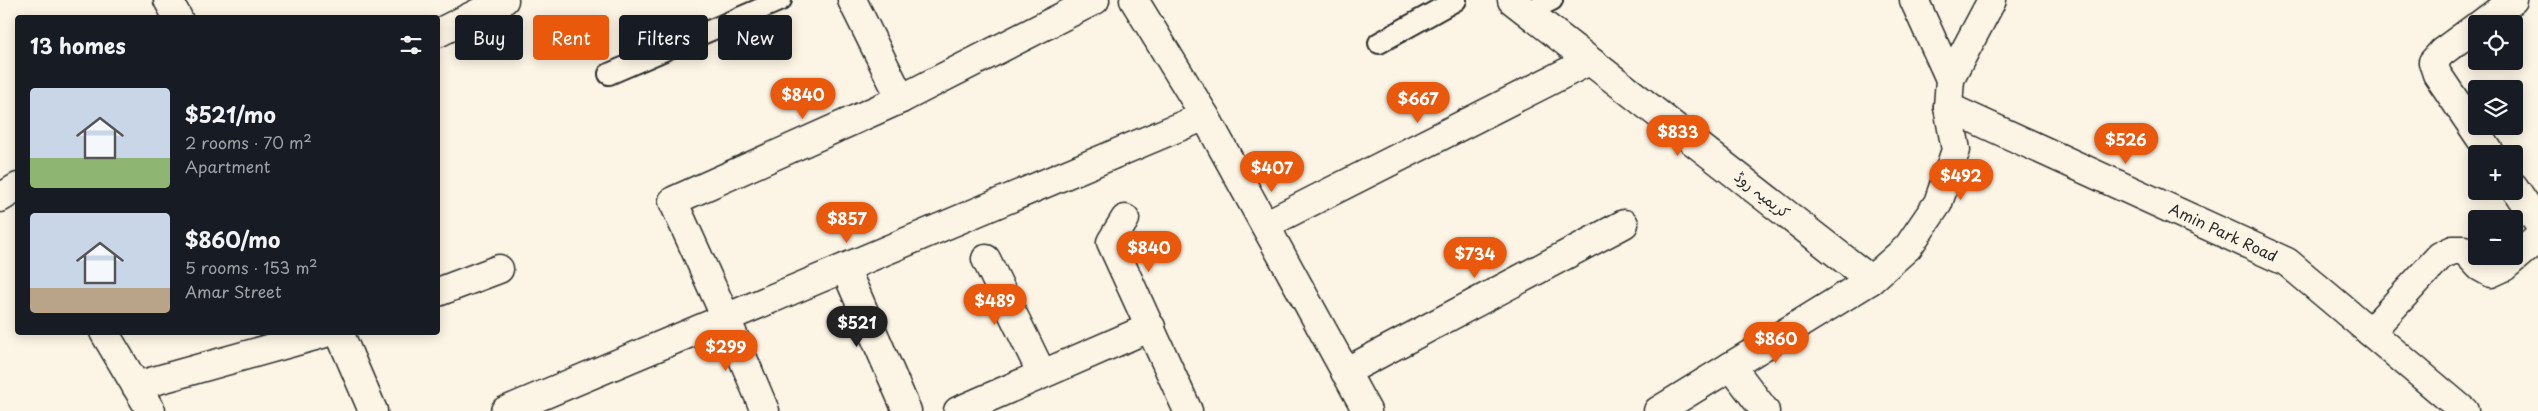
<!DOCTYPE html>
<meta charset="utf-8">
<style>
:root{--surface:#171b24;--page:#20242c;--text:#f1f3f6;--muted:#9ea1a6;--accent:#ea580c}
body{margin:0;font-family:"Playpen Sans","Playpen Sans Arabic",sans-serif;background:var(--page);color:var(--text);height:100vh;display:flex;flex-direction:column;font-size:19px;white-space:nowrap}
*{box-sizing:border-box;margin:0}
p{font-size:16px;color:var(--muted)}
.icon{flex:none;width:28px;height:28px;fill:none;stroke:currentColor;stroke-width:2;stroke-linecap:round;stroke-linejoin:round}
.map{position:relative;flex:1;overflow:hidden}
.drawer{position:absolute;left:15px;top:15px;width:425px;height:320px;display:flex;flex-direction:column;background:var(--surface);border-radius:5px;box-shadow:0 2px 12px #0003}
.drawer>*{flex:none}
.banner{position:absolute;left:455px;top:15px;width:475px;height:45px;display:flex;gap:10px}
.controls{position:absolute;left:2468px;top:15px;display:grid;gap:10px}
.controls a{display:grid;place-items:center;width:55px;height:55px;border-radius:5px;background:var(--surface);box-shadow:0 2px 12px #0003;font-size:25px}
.price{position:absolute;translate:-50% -42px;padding:0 11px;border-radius:18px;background:var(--accent);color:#fff;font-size:16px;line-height:32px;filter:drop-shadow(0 1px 2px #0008)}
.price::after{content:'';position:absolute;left:50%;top:30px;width:15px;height:11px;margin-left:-8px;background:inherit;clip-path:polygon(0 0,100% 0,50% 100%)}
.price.on{background:#222;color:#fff}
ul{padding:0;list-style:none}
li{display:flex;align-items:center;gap:15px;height:125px;padding:0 15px}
li span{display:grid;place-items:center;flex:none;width:140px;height:100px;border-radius:5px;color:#555}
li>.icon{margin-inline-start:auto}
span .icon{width:60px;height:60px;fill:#fffc;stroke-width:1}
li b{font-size:21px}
h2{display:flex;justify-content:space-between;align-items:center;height:60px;padding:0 15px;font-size:21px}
.tag{padding:0 18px;border-radius:5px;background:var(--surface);box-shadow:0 2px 12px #0003;font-size:18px;line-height:45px}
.tag.on{background:var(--accent);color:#fff}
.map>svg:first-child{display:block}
</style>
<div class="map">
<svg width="2538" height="411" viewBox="0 0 2538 411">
<rect width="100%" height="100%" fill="#fcf5e5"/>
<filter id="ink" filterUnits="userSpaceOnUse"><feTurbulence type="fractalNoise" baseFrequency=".02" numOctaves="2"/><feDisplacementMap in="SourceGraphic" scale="10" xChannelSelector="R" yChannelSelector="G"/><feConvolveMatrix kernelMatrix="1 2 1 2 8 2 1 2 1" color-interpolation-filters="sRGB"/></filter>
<g filter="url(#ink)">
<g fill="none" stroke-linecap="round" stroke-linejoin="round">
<defs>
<g id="service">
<polyline points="1527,12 1552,0"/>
<polyline points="1379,43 1456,0"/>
<polyline points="609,74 781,0"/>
</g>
<g id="minor">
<polyline points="168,0 178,18"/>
<polyline points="852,0 901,99"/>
<polyline points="1134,0 1205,116 1367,411"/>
<polyline points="2481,24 2513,0"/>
<polyline points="2476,27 2442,52 2433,62 2437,74 2491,154"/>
<polyline points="438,33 504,0"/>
<polyline points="2514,187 2538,223"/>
<polyline points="0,198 18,187"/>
<polyline points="1125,219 1111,242 1188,411"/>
<polyline points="1265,225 1589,61"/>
<polyline points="986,259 1042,374"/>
<polyline points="845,268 907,411"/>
<polyline points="438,292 499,269"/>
<polyline points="104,332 151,411"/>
<polyline points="339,332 373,411"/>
<polyline points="2370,332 2440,256 2453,250 2464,250 2480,267 2491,273 2504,267 2538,238"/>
<polyline points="1731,366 1765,411"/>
<polyline points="1345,372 1624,224"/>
<polyline points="136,386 329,332"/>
<polyline points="505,411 1205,116"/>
<polyline points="765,411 726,318 673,201 901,99 1095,0"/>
<polyline points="958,411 1151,327"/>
</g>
<g id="tertiary">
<polyline points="1512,0 1871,280"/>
<polyline points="1948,107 2287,262 2464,411"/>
</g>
<g id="secondary">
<polyline points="1914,0 1950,79"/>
<polyline points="1658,411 1871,280 1908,247 1938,203 1956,150 1948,107 1950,79 1992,0"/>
</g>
</defs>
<use href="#service" stroke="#2b2b2b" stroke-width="24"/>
<use href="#minor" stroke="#2b2b2b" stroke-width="31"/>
<use href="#tertiary" stroke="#2b2b2b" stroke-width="31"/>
<use href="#secondary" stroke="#2b2b2b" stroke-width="31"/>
<use href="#service" stroke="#fcf5e5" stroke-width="20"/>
<use href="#minor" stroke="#fcf5e5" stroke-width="28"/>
<use href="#tertiary" stroke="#fcf5e5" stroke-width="28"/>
<use href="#secondary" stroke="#fcf5e5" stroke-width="28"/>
</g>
</g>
<g text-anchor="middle" stroke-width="4" stroke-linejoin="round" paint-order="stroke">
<g font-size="15" fill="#2b2b2b" stroke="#fcf5e5">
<text transform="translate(1762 195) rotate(38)" y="5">کریمیہ روڈ</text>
<text transform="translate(2223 233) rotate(25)" y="5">Amin Park Road</text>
</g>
</g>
</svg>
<div class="controls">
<a><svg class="icon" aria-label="locate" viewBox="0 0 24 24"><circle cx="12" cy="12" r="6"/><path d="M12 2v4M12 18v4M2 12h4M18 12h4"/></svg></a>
<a><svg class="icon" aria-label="layers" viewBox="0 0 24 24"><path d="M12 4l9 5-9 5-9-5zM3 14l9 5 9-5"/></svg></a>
<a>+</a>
<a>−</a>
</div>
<b class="price" style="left:803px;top:120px">$840</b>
<b class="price" style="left:1418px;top:124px">$667</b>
<b class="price" style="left:1678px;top:157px">$833</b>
<b class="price" style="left:2126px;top:165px">$526</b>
<b class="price" style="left:1272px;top:193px">$407</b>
<b class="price" style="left:1961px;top:201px">$492</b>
<b class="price" style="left:847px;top:244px">$857</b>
<b class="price" style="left:1149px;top:273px">$840</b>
<b class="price" style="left:1475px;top:279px">$734</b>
<b class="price" style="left:995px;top:326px">$489</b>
<b class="price on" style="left:857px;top:348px">$521</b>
<b class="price" style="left:1776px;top:364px">$860</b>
<b class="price" style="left:726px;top:372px">$299</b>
<div class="banner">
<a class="tag">Buy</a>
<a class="tag on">Rent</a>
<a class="tag">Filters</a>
<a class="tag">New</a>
</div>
<section class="drawer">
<h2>13 homes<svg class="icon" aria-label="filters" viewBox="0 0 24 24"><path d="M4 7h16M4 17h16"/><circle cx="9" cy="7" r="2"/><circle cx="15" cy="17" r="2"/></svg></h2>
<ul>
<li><span style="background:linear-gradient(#c9d6e8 70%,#8fb573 0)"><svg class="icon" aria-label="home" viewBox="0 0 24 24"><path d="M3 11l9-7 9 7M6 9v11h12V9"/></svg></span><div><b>$521/mo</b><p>2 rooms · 70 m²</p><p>Apartment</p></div></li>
<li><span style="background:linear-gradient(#c9d6e8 75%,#b9a48a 0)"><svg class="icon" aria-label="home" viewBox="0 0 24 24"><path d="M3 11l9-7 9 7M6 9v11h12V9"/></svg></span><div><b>$860/mo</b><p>5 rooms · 153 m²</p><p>Amar Street</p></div></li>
</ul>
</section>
</div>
